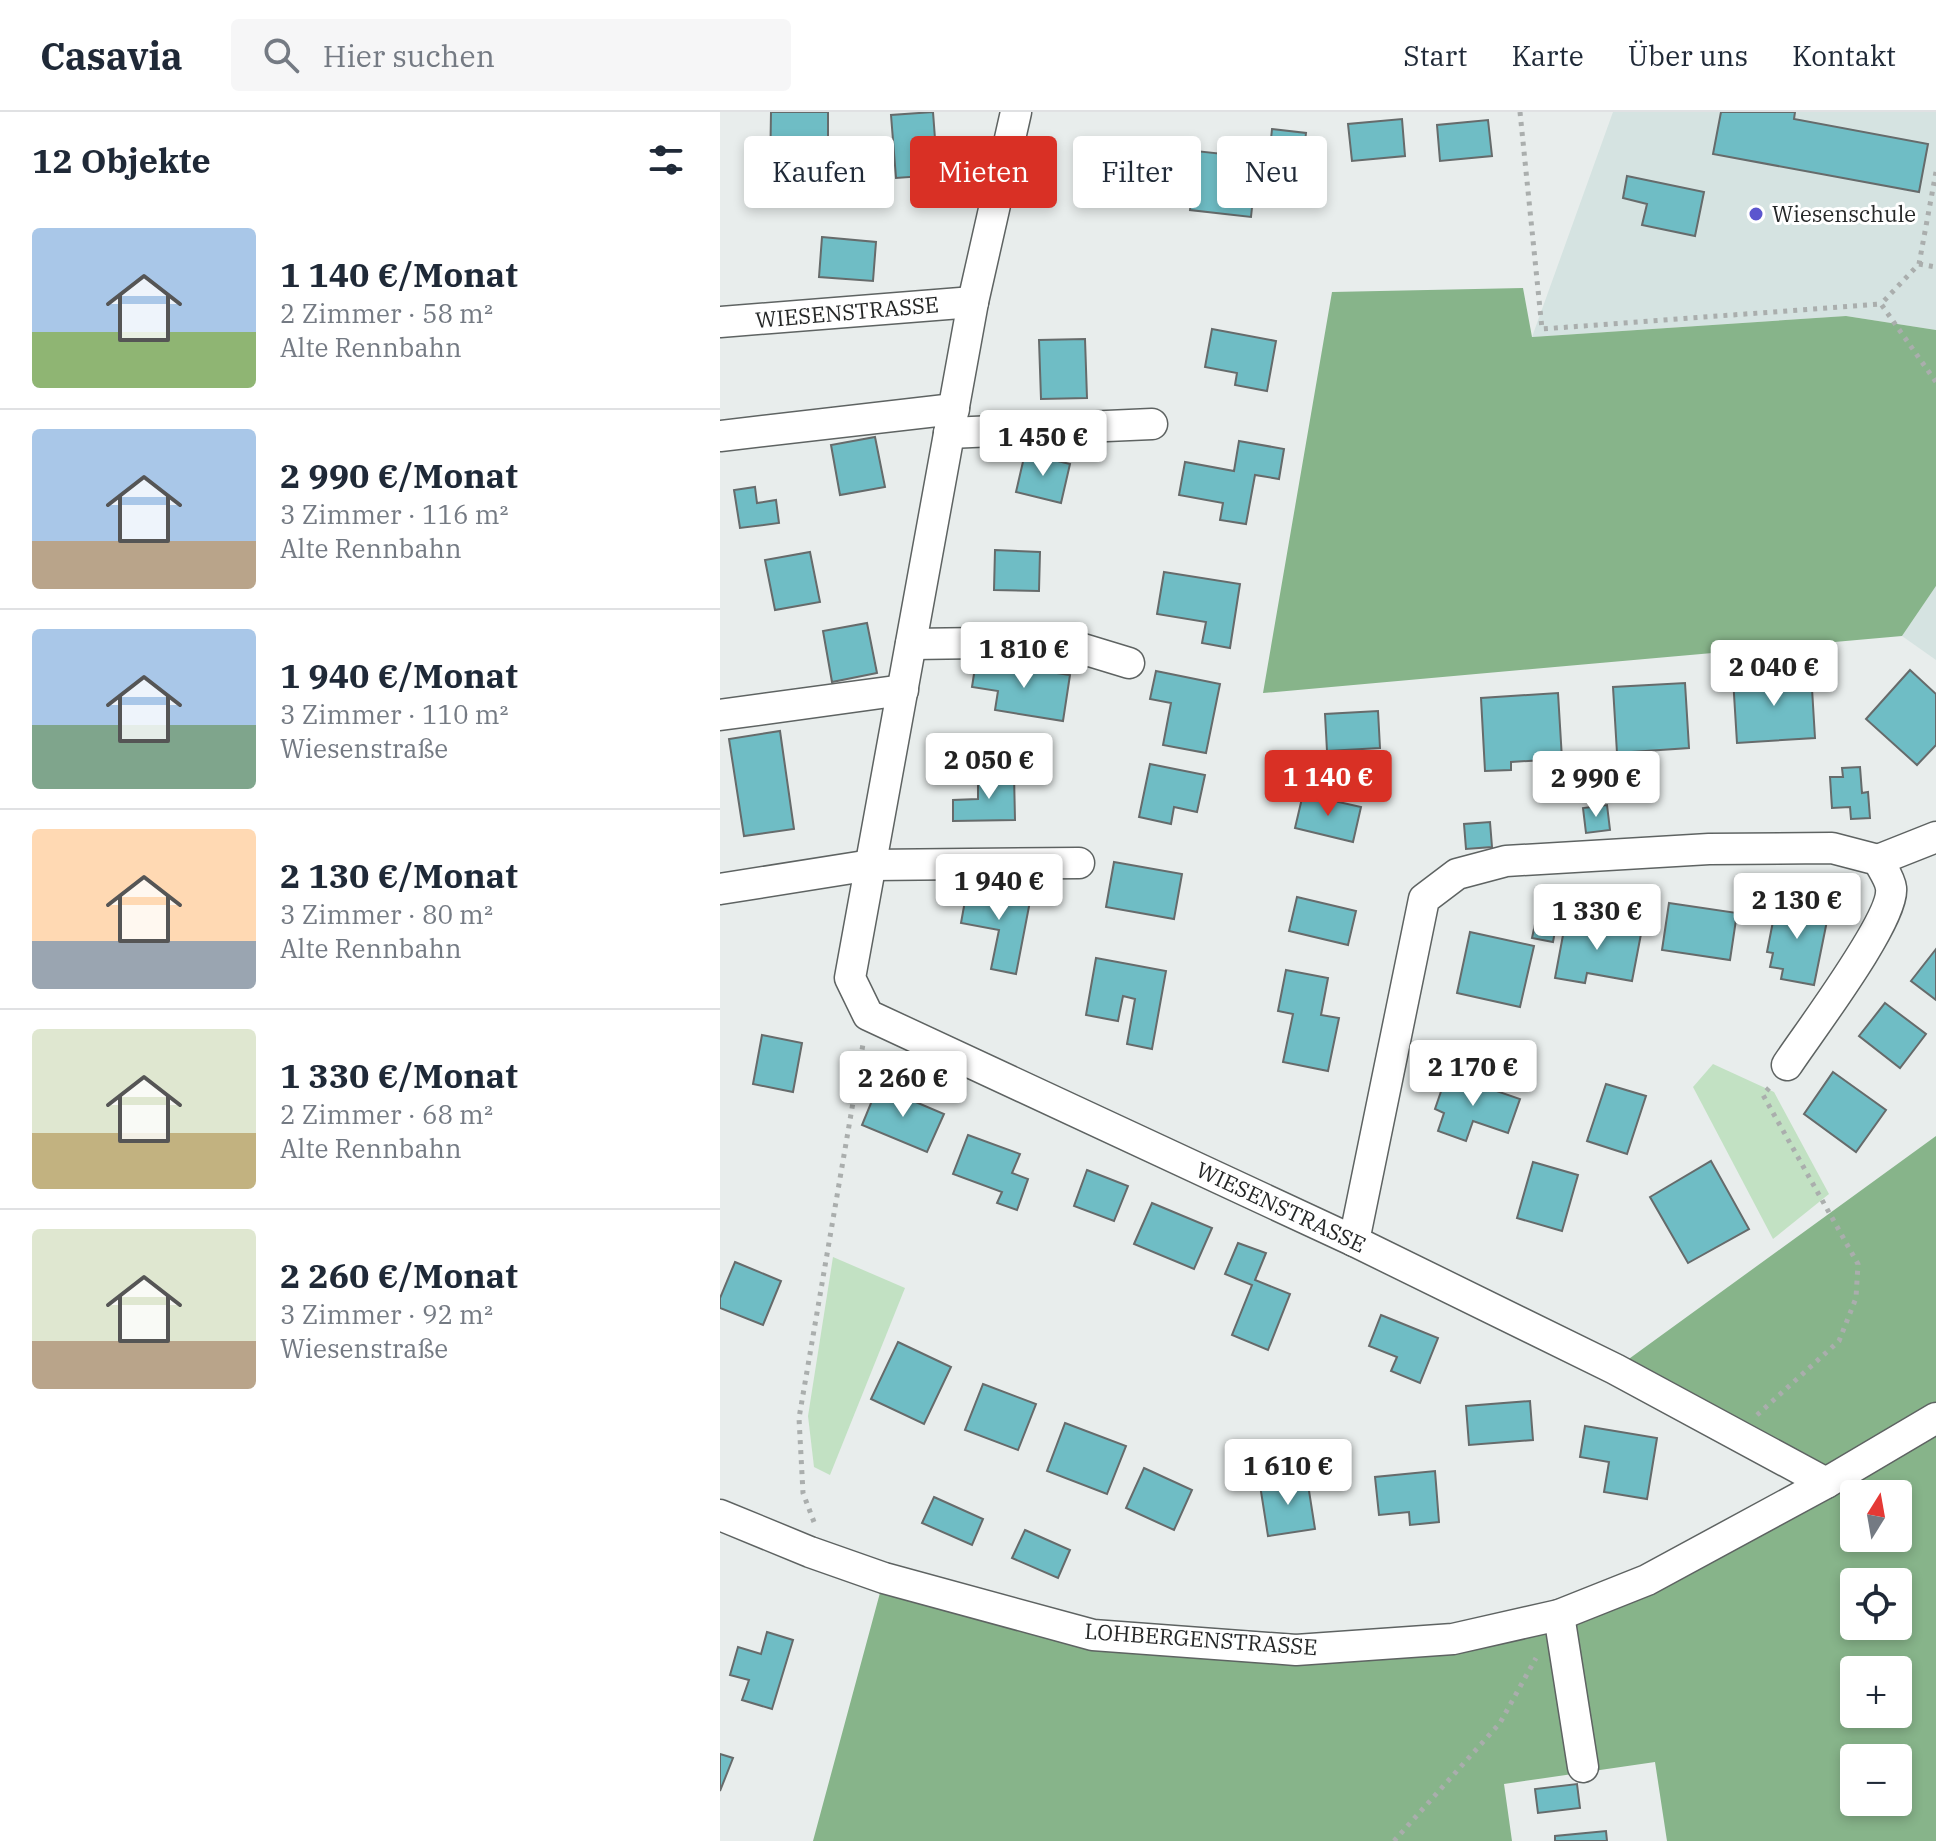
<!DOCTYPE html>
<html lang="de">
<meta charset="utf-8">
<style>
:root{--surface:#fff;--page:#f6f6f7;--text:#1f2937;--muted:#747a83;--line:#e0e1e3;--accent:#d93025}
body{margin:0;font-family:"IBM Plex Serif",serif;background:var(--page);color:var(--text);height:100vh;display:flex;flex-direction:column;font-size:30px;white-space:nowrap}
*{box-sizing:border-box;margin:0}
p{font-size:26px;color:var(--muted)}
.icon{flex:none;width:44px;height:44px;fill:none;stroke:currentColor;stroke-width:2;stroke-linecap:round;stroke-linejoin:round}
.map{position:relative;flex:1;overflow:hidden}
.details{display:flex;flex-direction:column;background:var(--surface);width:720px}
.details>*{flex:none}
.banner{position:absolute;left:24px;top:24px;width:760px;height:72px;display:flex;gap:16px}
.needle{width:52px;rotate:11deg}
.tools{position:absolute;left:1120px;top:1368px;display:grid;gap:16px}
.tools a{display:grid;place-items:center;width:72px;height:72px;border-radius:8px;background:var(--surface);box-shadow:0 4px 12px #0003;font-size:40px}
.price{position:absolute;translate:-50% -68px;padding:0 18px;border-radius:8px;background:#fff;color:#222;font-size:26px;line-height:52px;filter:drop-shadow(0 2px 4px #0008)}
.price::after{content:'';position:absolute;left:50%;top:48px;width:24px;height:18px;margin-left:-12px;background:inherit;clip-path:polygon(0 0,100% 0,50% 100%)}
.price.active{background:var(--accent);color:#fff}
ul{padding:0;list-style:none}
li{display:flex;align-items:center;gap:24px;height:200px;padding:0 32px}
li+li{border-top:2px solid var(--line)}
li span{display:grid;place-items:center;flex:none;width:224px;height:160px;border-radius:8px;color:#555}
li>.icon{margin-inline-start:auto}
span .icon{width:96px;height:96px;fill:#fffc;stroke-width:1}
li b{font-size:34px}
h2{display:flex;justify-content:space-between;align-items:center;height:96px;padding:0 32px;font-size:34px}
.pill{padding:0 28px;border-radius:8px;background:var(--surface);box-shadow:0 4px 12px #0003;font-size:28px;line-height:72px}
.pill.active{background:var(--accent);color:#fff}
header{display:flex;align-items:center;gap:48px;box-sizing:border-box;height:112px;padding:0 40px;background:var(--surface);border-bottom:2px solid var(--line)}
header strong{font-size:38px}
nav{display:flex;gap:44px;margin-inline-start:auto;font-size:28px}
.search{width:560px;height:72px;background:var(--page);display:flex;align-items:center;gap:20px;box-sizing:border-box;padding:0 28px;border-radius:8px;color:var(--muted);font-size:30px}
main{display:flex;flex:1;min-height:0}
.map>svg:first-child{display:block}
</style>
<header>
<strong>Casavia</strong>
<div class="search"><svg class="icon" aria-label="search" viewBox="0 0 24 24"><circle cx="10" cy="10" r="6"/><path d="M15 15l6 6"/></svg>Hier suchen</div>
<nav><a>Start</a><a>Karte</a><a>Über uns</a><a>Kontakt</a></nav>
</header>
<main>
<section class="details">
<h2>12 Objekte<svg class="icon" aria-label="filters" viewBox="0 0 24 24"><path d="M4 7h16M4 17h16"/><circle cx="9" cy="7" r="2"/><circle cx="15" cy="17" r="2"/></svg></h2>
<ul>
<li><span style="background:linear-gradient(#a9c7e8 65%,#8fb573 0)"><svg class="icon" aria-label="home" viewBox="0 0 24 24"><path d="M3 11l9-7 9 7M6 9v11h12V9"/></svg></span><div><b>1 140 €/Monat</b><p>2 Zimmer · 58 m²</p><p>Alte Rennbahn</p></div></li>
<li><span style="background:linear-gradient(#a9c7e8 70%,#b9a48a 0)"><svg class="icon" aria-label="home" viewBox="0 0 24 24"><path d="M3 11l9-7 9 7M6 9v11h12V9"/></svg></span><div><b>2 990 €/Monat</b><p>3 Zimmer · 116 m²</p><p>Alte Rennbahn</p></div></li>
<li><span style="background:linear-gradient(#a9c7e8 60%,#7fa58c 0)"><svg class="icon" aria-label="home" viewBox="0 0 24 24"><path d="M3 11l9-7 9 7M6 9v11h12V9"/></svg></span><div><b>1 940 €/Monat</b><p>3 Zimmer · 110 m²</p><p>Wiesenstraße</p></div></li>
<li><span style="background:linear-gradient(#ffd9b3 70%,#9aa5b1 0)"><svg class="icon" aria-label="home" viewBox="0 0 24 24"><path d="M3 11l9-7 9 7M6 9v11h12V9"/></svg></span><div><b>2 130 €/Monat</b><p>3 Zimmer · 80 m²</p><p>Alte Rennbahn</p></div></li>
<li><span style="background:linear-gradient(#dfe7d0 65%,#c2b280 0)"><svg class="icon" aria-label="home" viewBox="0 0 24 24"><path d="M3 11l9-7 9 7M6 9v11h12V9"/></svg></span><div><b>1 330 €/Monat</b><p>2 Zimmer · 68 m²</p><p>Alte Rennbahn</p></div></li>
<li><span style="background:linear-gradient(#dfe7d0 70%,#b9a48a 0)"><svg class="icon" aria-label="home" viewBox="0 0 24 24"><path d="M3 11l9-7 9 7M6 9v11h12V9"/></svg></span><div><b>2 260 €/Monat</b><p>3 Zimmer · 92 m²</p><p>Wiesenstraße</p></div></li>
</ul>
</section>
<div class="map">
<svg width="1216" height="1729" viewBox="0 0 1216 1729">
<rect width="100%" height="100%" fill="#e8edec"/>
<g fill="#d5e3e1">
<polygon points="893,0 1216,0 1216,218 1126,204 812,225"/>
<polygon points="1216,474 1216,548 1182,524"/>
</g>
<g fill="#c2e1c3">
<polygon points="993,952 1054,980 1109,1082 1053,1127 973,975"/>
<polygon points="113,1145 185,1176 110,1363 94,1355 88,1304"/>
</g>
<g fill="#87b48a" fill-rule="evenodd">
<polygon points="803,176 812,225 1126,204 1216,218 1216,474 1182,524 543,581 612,180"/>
<path d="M1216,1024V1729H947L935,1650L784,1672L792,1729H93L164,1466L373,1523L576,1538L839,1503L1105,1372L895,1257ZM1134,1382H1178V1426H1134ZM1134,1470H1178V1514H1134ZM1134,1558H1178V1602H1134ZM1134,1646H1178V1690H1134Z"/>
</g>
<g fill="#6fbdc5" stroke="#666b6b" stroke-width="2">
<polygon points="51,0 108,0 108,33 92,33 91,80 71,80 71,63 50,63"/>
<polygon points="213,0 216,40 229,39 231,62 176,66 171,3"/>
<polygon points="1001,0 1075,0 1074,7 1208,32 1199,80 993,42"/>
<polygon points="682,7 685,44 632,49 628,12"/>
<polygon points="768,8 772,44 720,49 717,13"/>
<polygon points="552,17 586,21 583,47 600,49 595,93 533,86 531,105 470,98 476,39 549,47"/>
<polygon points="907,64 984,80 975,124 922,113 927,92 903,86"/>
<polygon points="102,125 156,130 153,169 99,165"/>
<polygon points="492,217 556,229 547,279 515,273 517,261 485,255"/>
<polygon points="365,227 367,286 321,287 319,228"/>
<polygon points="155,325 165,375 120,383 111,333"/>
<polygon points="519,329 564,337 559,367 535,363 526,412 500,408 503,391 459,383 465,350 514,359"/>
<polygon points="305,341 350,352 341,391 296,380"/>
<polygon points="35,375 37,391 56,388 59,411 20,416 14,378"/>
<polygon points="275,438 320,440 319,479 274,478"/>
<polygon points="90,440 100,490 55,498 45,448"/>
<polygon points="444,460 520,472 510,536 482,531 486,510 437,502"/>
<polygon points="147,511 157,561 112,570 103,519"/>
<polygon points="256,549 350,563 343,609 275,598 278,579 252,575"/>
<polygon points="1190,558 1216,582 1216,633 1197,653 1146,607"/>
<polygon points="436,559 500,572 486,641 443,633 451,591 430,587"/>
<polygon points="1091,560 1095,626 1017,631 1013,566"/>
<polygon points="965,571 969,636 897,641 893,575"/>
<polygon points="838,581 842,647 791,650 791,658 765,659 761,586"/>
<polygon points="658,599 660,636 607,639 605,602"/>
<polygon points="60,619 74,717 24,724 9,627"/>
<polygon points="430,652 485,663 477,700 454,695 451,712 419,705"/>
<polygon points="1140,655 1142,681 1148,680 1150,706 1131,707 1130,695 1112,696 1110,665 1123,665 1122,656"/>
<polygon points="294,662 295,708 233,709 233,688 258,687 258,663"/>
<polygon points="583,682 641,695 633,730 575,716"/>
<polygon points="887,693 890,718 866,721 863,696"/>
<polygon points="770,710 772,735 746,737 744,712"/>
<polygon points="394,750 462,762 454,807 386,795"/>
<polygon points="248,772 311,784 296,862 271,857 279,818 241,811"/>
<polygon points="821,784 864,794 861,810 846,807 843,820 835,819 833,830 812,826"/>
<polygon points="577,785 636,799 628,833 569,819"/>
<polygon points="1057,789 1109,799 1094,873 1061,867 1063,857 1050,855 1053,841 1047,840"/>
<polygon points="949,791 1017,801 1010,848 942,838"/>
<polygon points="846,807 921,822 912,869 867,861 865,871 835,866"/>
<polygon points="750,820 814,834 800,895 737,881"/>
<polygon points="1216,837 1216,888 1191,869"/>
<polygon points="376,846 446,859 432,937 407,932 415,887 403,884 398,909 366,903"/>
<polygon points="566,858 608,866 601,903 619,906 608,959 563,950 573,902 558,899"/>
<polygon points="1165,891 1206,922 1180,956 1139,924"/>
<polygon points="42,923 82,931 73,980 33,972"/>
<polygon points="1113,960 1166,998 1136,1040 1084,1002"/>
<polygon points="727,962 800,987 788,1021 753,1009 746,1029 718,1019 724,1001 715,997"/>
<polygon points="886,972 926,984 907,1042 867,1029"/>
<polygon points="158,974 224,1002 207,1040 142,1013"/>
<polygon points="248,1023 300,1042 292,1061 308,1067 297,1098 277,1091 282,1080 233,1062"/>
<polygon points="991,1049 1029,1117 968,1151 930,1085"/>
<polygon points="813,1050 858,1063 842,1119 797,1106"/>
<polygon points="367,1058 408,1074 394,1109 354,1094"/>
<polygon points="432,1091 492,1116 474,1157 414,1132"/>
<polygon points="518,1131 546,1141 535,1168 570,1182 548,1238 512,1223 532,1173 505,1162"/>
<polygon points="15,1150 61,1169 43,1213 0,1196 0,1186"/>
<polygon points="661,1203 718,1226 700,1271 671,1259 677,1245 649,1234"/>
<polygon points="178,1230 231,1255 204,1312 151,1287"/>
<polygon points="263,1272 316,1292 298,1338 245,1318"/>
<polygon points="810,1289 813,1328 749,1333 746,1294"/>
<polygon points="345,1311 406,1334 387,1382 327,1359"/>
<polygon points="865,1314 937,1326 927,1387 884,1380 889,1350 860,1345"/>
<polygon points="424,1356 472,1378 454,1418 406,1396"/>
<polygon points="715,1359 719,1410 690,1413 689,1400 659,1403 655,1365"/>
<polygon points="587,1366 595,1417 548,1424 540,1373"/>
<polygon points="214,1385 263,1407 252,1433 202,1411"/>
<polygon points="305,1418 350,1438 338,1466 292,1446"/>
<polygon points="47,1520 73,1528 52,1597 22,1588 29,1568 10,1563 18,1535 41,1542"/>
<polygon points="0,1642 13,1646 0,1679"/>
<polygon points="857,1672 860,1696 818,1701 815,1677"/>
<polygon points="886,1719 887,1729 835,1729 835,1724"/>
</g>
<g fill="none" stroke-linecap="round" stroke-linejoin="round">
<defs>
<g id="minor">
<polyline points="296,0 253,190 130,866 148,903 634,1129 895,1257 1106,1371"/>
<polyline points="0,210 253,190"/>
<polyline points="229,321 432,312"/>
<polyline points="0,324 234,297"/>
<polyline points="191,532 340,530 409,551"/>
<polyline points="0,603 183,578"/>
<polyline points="1158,748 1216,725"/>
<polyline points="0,777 151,753 359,751"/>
<path d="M634,1129L704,787L737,762L786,749L989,737L1112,736L1158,748C1162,756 1170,767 1171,776C1175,807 1088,921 1067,953"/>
<polyline points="0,1403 90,1440 164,1466 373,1523 576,1538 733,1527 839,1503 927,1468 1106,1371 1216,1306"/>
<polyline points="839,1503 863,1655"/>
</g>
</defs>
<use href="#minor" stroke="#5e6362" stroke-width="33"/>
<g stroke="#aaaead" stroke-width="5" stroke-dasharray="4 6" stroke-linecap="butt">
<polyline points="800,0 822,217 1161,192"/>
<polyline points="1216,60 1199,152 1161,192 1216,270"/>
<polyline points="1199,152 1216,155"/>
<polyline points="1037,1303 1119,1229 1136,1186 1138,1152 1043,983 1049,976"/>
<polyline points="94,1410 83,1381 79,1306 143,932"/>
<polyline points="674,1729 780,1611 816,1546"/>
</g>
<use href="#minor" stroke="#fff" stroke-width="30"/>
</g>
<circle fill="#5b56ce" stroke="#fff" stroke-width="3" cx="1036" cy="102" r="8"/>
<g text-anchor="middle" stroke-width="6" stroke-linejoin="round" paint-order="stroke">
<g font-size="22" fill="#252727" stroke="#fff" text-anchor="start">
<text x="1052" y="110">Wiesenschule</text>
</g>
<g font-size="22" fill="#252727" stroke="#fff">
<text transform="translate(127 200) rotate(-5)" y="8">WIESENSTRASSE</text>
<text transform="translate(561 1095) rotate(25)" y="8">WIESENSTRASSE</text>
<text transform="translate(481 1527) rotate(4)" y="8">LOHBERGENSTRASSE</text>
</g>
</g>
</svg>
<div class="tools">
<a><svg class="needle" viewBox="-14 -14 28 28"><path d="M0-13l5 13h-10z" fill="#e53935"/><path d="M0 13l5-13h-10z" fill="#747a83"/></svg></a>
<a><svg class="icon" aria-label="locate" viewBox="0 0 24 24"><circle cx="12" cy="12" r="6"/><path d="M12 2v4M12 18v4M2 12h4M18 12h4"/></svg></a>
<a>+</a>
<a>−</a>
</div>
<b class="price" style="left:323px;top:366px">1 450 €</b>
<b class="price" style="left:304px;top:578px">1 810 €</b>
<b class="price" style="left:1054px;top:596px">2 040 €</b>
<b class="price" style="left:269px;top:689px">2 050 €</b>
<b class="price active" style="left:608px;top:706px">1 140 €</b>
<b class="price" style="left:876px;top:707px">2 990 €</b>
<b class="price" style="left:279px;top:810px">1 940 €</b>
<b class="price" style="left:1077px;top:829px">2 130 €</b>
<b class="price" style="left:877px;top:840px">1 330 €</b>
<b class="price" style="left:753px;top:996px">2 170 €</b>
<b class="price" style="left:183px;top:1007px">2 260 €</b>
<b class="price" style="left:568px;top:1395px">1 610 €</b>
<div class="banner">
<a class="pill">Kaufen</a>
<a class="pill active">Mieten</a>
<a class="pill">Filter</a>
<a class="pill">Neu</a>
</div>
</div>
</main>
